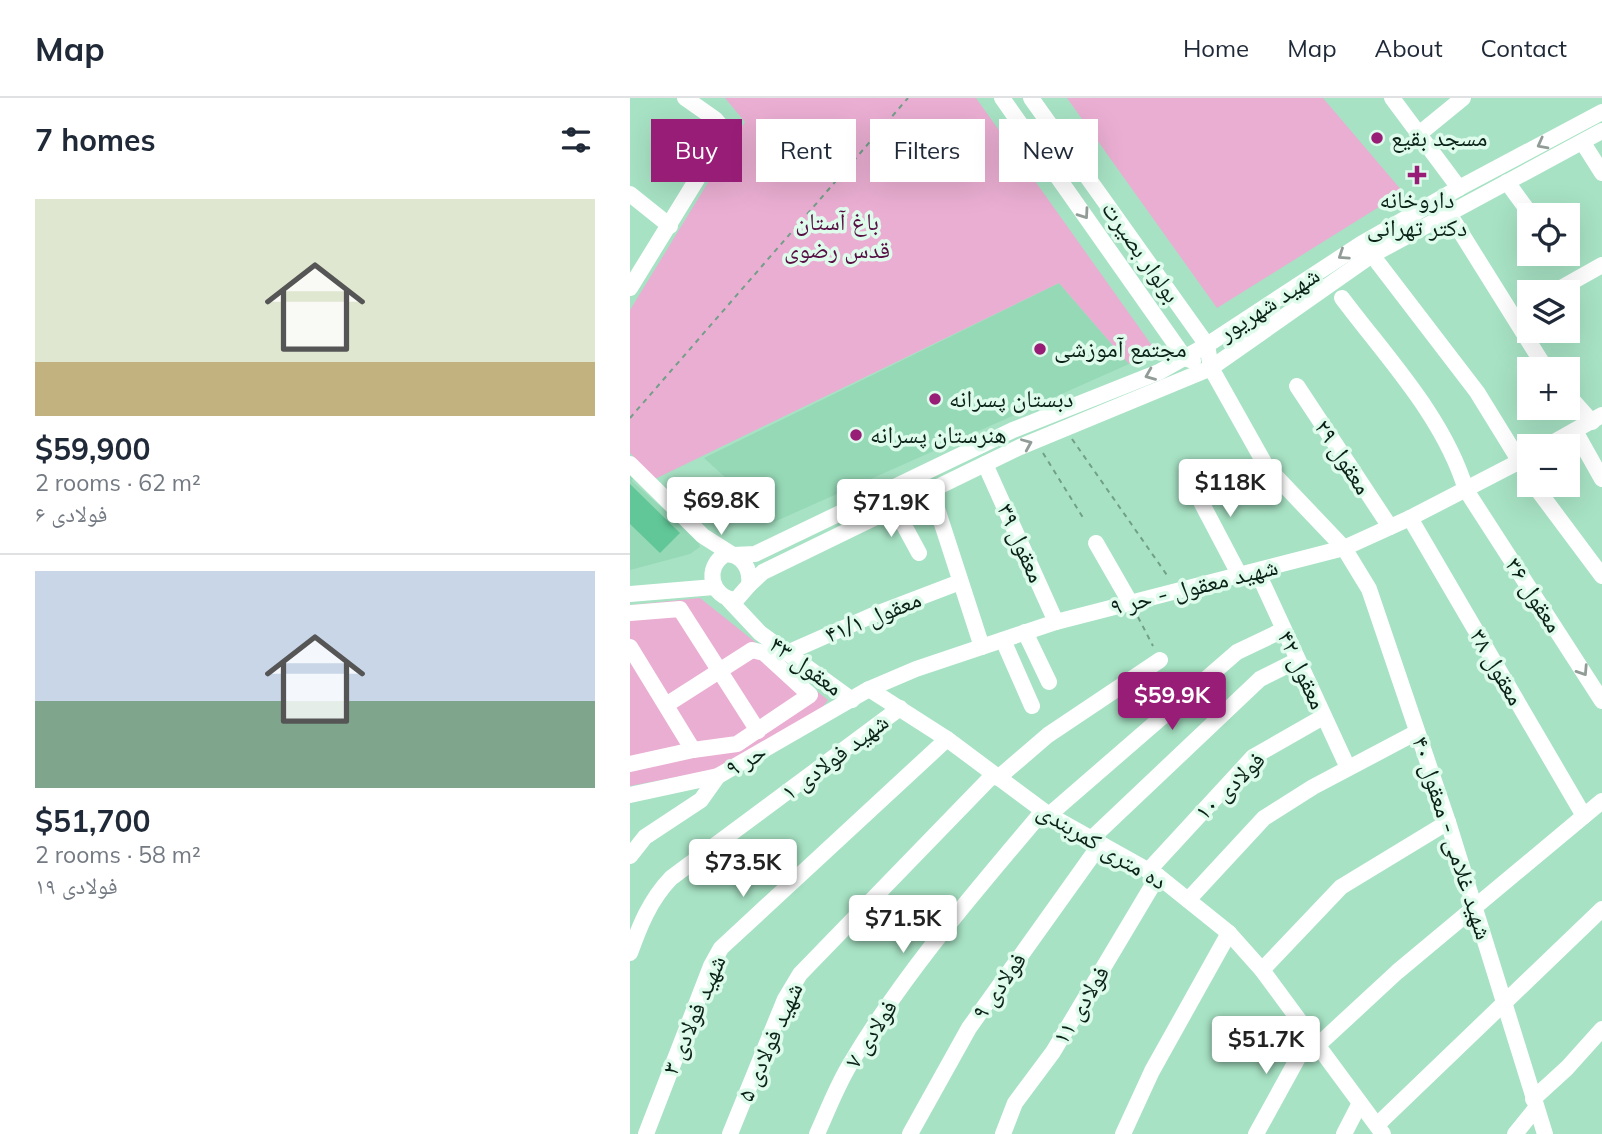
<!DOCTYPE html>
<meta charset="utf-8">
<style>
:root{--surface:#fff;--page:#f6f6f7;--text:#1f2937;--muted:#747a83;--line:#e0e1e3;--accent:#981d76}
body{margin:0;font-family:Mulish,"Noto Naskh Arabic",sans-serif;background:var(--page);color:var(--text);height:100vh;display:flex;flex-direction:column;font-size:26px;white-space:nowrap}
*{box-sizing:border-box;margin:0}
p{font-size:23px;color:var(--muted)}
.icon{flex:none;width:38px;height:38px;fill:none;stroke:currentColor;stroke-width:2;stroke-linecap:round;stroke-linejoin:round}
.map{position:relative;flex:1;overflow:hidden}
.panel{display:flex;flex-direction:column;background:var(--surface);width:630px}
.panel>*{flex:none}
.top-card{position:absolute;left:21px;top:21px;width:665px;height:63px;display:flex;gap:14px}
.controls{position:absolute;left:887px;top:105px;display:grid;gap:14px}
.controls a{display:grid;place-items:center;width:63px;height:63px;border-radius:0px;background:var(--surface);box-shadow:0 7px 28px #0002;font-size:35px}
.price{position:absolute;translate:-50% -60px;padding:0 16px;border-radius:7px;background:#fff;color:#222;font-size:23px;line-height:46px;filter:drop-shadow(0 2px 4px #0008)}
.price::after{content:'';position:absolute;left:50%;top:42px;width:21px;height:16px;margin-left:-10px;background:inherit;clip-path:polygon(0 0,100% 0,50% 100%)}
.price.current{background:var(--accent);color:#fff}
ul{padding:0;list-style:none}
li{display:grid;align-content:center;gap:14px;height:371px;padding:0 35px}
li+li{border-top:2px solid var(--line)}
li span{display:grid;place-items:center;height:217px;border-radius:0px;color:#555}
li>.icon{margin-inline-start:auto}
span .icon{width:126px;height:126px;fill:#fffc;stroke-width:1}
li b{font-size:30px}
h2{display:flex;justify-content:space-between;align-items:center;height:84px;padding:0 35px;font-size:30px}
.pill{padding:0 24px;border-radius:0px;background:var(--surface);box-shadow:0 7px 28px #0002;font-size:24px;line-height:63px}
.pill.current{background:var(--accent);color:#fff}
header{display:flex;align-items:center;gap:42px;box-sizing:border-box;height:98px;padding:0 35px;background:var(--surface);border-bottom:2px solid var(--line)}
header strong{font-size:33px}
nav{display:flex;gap:38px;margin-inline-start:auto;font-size:24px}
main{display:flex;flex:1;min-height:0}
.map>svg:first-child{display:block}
</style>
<header>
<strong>Map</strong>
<nav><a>Home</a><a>Map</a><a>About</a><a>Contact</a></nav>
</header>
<main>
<section class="panel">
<h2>7 homes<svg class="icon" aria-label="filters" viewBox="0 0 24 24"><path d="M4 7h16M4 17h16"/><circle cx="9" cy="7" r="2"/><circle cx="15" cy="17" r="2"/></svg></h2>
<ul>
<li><span style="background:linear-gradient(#dfe7d0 75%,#c2b280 0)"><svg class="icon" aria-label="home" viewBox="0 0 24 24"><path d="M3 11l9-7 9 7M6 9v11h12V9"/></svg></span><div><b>$59,900</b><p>2 rooms · 62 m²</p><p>فولادی ۶</p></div></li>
<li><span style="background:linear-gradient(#c9d6e8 60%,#7fa58c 0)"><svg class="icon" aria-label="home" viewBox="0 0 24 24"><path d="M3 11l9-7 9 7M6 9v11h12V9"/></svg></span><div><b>$51,700</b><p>2 rooms · 58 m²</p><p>فولادی ۱۹</p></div></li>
</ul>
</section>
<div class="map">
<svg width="972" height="1036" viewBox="0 0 972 1036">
<rect width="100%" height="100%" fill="#a7e2c4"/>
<g fill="#96d9b7">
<polygon points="429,185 499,266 144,424 74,360"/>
<polygon points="0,374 4,378 2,383 68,442 70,449 60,456 0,472"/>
</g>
<g fill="#eaaed2">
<polygon points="95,0 346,0 523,249 499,266 429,185 25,381 0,355 0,212 115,24"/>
<polygon points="437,0 693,0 773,94 587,210"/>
<polygon points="70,500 198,602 192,610 83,672 0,688 0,507"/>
</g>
<polygon fill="#61c798" points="0,386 50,435 30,455 0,426"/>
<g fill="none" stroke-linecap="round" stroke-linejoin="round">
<g stroke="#719f88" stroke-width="2" stroke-dasharray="5 5" stroke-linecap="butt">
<polyline points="0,320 278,0"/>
<polyline points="442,341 539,480"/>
<polyline points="413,355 455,423"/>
<polyline points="508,519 523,548"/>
</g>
<g stroke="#fff" stroke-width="16">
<polyline points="372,0 555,260 563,263"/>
<polyline points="401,0 577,247 581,270 636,368 714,450 739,491 818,724 915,1036"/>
<polyline points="762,0 829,90"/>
<polyline points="789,36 833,0"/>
<polyline points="953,45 972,75"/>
<polyline points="877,84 901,117"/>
<polyline points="0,96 40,128"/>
<polyline points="818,114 916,271"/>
<polyline points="742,157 847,294 900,380"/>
<polyline points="0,190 96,34 85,21 55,0"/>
<polyline points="924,194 972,167"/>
<path d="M712,200C757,260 814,319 836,392L972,603"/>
<polyline points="667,288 760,429"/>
<polyline points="938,297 962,324"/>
<polyline points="945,333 972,381"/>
<polyline points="917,348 972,317"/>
<polyline points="0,366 73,438 103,457 125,456 383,332 529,274 577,247 731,146 829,90 972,14"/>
<polyline points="355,366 426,524"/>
<polyline points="559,381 610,478"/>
<polyline points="904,387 972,478"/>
<polyline points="301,392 352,549"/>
<polyline points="264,409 289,455"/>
<polyline points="780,420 954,718"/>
<polyline points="466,445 501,506"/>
<path d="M96,456C113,457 121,471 119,487L106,502C81,500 73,469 96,456Z"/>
<polyline points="627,473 718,670"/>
<polyline points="119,487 133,474 390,349 581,270 742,157 972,33"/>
<polyline points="0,496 84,489"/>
<polyline points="99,502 130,535 222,602"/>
<polyline points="0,515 50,511 128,633"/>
<polyline points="395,534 419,584"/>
<polyline points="373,542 402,608"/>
<polyline points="0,549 63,652"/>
<polyline points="157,555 241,518 330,484"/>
<polyline points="239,591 317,641 419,717 528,778 599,835 632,872 753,1036"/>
<polyline points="0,666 63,652 107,646 180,597 134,555 122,552 36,607"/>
<polyline points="368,680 418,637 530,562"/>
<polyline points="0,697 88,678 239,591 286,571 426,524 714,450 780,420 900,358"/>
<polyline points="419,717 607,554 653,532"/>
<polyline points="460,742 630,581 666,563"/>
<polyline points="0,758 15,739 71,702 88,678"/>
<polyline points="518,773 623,659 693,619"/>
<polyline points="558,802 634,720 683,689 787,634"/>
<path d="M0,855C10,827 20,802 41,780L270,610"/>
<polyline points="632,872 711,789 818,724"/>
<polyline points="687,948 767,874 972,703"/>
<polyline points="903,1001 937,970 972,931"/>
<polyline points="747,1027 972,811"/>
<polyline points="16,1036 81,868 91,850 317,641"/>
<polyline points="100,1036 155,901 170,876 363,677"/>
<path d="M187,1036C197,1014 206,990 219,968C273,876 344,795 413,713"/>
<polyline points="280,1036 339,930 469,748"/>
<polyline points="373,1036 385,1005 423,954 528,778"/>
<polyline points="493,1036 522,973 599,835"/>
<polyline points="626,1036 680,938"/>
<polyline points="714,1036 730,1005"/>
<polyline points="885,1036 906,1010"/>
</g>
</g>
<defs><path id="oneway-chevron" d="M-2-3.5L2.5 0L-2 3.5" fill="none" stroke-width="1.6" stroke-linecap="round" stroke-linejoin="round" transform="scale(1.75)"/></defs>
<g stroke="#919c97">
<use href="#oneway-chevron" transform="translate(912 46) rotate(152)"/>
<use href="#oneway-chevron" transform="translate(454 116) rotate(55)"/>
<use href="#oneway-chevron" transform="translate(713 157) rotate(146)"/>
<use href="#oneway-chevron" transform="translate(520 277) rotate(158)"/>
<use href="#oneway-chevron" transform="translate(397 346) rotate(-23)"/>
<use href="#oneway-chevron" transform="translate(953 573) rotate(57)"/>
</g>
<g fill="#981d76" stroke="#defbec" stroke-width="2.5">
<circle cx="747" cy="40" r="7"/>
<path d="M783.5 66.5h7v7h7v7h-7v7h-7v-7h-7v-7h7z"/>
<circle cx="410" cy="251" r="7"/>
<circle cx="305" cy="301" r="7"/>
<circle cx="226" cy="337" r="7"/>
</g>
<g text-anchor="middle" stroke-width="7" stroke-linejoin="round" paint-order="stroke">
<g font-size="24" fill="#0b2218" stroke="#defbec" text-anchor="start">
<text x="761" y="48">مسجد بقیع</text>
<text x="787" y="110" text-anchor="middle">داروخانه<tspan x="787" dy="28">دکتر تهرانی</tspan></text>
<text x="424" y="259">مجتمع آموزشی</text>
<text x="319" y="309">دبستان پسرانه</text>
<text x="240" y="345">هنرستان پسرانه</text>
</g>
<g font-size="24" fill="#570f43" stroke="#defbec">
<text x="207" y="132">باغ آستان<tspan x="207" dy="28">قدس رضوی</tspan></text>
</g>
<g font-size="24" fill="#0b2218" stroke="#defbec">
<text transform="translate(511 154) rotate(55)" y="8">بولوار بصیرت</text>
<text transform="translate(639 206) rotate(-33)" y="8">شهید شهریور</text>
<text transform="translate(713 359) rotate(57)" y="8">معقول ۲۹</text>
<text transform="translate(391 445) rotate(66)" y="8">معقول ۳۹</text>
<text transform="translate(564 489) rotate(-14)" y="8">شهید معقول - حر ۹</text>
<text transform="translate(904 497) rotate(57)" y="8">معقول ۳۶</text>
<text transform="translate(243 519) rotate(-22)" y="8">معقول ۴۱/۱</text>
<text transform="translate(176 568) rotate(36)" y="8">معقول ۴۳</text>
<text transform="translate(867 569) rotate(60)" y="8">معقول ۳۸</text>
<text transform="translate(672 572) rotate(65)" y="8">معقول ۴۲</text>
<text transform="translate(205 659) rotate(-37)" y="8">شهید فولادی ۱</text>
<text transform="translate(116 662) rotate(-30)" y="8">حر ۹</text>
<text transform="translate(600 688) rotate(-44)" y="8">فولادی ۱۰</text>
<text transform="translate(822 740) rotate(72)" y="8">شهید غلامی - معقول ۴۰</text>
<text transform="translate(472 748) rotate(31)" y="8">ده متری کمربندی</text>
<text transform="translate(369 888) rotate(-55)" y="8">فولادی ۹</text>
<text transform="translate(451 907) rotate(-59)" y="8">فولادی ۱۱</text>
<text transform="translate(64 917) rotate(-67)" y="8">شهید فولادی ۳</text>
<text transform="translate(241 936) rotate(-57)" y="8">فولادی ۷</text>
<text transform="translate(140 944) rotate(-66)" y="8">شهید فولادی ۵</text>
</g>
</g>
</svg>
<div class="controls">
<a><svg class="icon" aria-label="locate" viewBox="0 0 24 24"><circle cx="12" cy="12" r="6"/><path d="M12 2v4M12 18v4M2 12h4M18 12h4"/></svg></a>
<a><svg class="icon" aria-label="layers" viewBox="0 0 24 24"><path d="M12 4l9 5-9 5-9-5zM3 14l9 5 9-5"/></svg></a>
<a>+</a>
<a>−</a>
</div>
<b class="price" style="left:600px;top:421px">$118K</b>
<b class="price" style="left:91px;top:439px">$69.8K</b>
<b class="price" style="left:261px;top:441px">$71.9K</b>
<b class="price current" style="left:542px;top:634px">$59.9K</b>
<b class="price" style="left:113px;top:801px">$73.5K</b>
<b class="price" style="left:273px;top:857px">$71.5K</b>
<b class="price" style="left:636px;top:978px">$51.7K</b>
<div class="top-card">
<a class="pill current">Buy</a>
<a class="pill">Rent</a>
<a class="pill">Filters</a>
<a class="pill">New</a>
</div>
</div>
</main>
